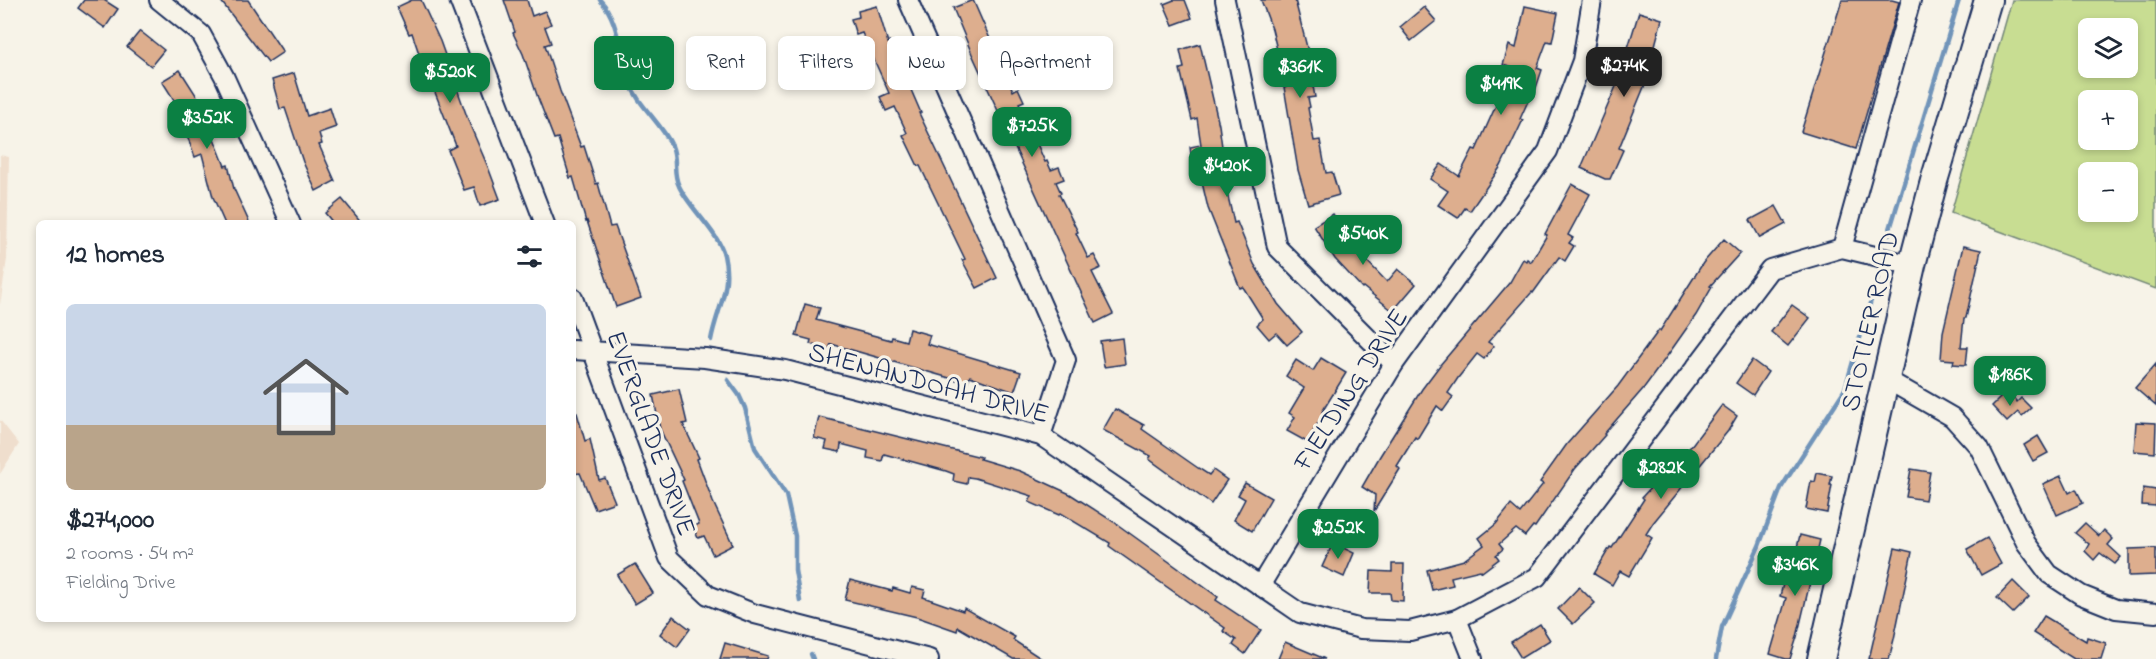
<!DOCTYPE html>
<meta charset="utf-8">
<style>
:root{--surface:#fff;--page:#f2f2f3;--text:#1f2937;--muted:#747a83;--line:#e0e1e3;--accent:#0b8043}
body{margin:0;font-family:"Indie Flower",sans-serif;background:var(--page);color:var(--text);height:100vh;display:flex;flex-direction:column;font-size:22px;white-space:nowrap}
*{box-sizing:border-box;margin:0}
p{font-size:20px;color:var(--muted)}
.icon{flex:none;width:33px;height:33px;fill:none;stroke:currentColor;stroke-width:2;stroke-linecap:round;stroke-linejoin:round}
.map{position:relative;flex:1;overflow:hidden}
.panel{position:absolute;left:36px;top:220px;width:540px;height:402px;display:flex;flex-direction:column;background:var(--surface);border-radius:9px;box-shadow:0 3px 9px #0003}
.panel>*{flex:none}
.hud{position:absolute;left:594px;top:36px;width:570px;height:54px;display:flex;gap:12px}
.buttons{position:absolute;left:2078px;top:18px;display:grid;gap:12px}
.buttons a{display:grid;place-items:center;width:60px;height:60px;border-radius:9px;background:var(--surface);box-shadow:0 3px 9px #0003;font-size:30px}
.price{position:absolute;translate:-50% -51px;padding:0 14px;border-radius:12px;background:var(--accent);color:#fff;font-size:20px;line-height:39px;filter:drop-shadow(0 2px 3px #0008)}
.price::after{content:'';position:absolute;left:50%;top:36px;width:18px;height:14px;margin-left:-9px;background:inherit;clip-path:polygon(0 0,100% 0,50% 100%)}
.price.on{background:#222;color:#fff}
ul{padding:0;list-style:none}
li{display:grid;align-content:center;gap:12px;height:318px;padding:0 30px}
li+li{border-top:2px solid var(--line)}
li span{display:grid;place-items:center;height:186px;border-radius:9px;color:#555}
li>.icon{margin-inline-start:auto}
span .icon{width:108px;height:108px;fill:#fffc;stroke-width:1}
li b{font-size:26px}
h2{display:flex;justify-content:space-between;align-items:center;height:72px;padding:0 30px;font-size:26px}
.pill{padding:0 21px;border-radius:9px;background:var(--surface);box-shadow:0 3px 9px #0003;font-size:21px;line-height:54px}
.pill.on{background:var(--accent);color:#fff}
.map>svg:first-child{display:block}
</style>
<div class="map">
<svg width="2156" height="659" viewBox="0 0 2156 659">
<rect width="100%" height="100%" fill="#f7f3e8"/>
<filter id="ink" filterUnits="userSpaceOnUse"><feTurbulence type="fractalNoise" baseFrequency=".0167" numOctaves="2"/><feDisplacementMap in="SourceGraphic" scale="12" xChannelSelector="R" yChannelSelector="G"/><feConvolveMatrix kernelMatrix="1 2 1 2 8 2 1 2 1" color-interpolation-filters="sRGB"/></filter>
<g filter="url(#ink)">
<g fill="#efdecd">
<polygon points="0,155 9,157 7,259 0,305"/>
<polygon points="0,420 19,444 0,474"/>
</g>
<path fill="#c8dd92" stroke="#728678" stroke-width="1.5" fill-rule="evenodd" d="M2012,0H2156V289L1951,213ZM2088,28H2127V68H2088ZM2088,100H2127V140H2088ZM2088,172H2127V212H2088Z"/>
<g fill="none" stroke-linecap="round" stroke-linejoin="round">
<g stroke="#7194b9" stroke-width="4.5">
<path d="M600,0C620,21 619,55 629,81C638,106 661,122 672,146C678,160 672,173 679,186C688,206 720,235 724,255C732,289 717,308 711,340"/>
<polyline points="1887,239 1959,0"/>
<polyline points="728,380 739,395 745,408 755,448 786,495 795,536 795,570 800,601"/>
<polyline points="811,654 813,659"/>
<polyline points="1716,659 1722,627 1759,546 1781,488 1845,389 1878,276"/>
</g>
</g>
<g fill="#ddae8e" stroke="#1b2f5e" stroke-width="1.5">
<polygon points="84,0 104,0 118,9 105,28 78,8"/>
<polygon points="220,0 248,0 283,52 268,62"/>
<polygon points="412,0 421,0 440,41 470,125 488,167 500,199 480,206 474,187 464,190 448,150 456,146 429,77 427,77 412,33 409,34 397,7"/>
<polygon points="504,0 527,0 532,16 545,11 551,24 545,27 551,43 545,45 560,91 581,147 584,146 596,184 598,183 610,227 615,226 641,298 616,307 587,221 586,222 573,177 570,178 558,138 554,139 538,98 523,54 513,33 515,32"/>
<polygon points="973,0 994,48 996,46 1004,62 1001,63 1013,91 1018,88 1024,101 1019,103 1045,162 1047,161 1051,170 1059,167 1064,179 1056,182 1061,193 1059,194 1078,232 1076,233 1088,258 1094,255 1101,268 1092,272 1113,314 1095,323 972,54 953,8"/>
<polygon points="1174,0 1185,0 1192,18 1173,25 1164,4"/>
<polygon points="1261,0 1295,0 1311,63 1309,64 1315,97 1308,98 1310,107 1308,108 1314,141 1320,140 1326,173 1332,172 1339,195 1308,204 1298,170 1284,87 1293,85 1285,56 1279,58 1272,29"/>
<polygon points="1842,0 1892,0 1899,2 1856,149 1801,132"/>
<polygon points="877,6 888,43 890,42 902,69 921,113 919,113 997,278 977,288 962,260 965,259 920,166 918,166 903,135 907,133 895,107 886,111 880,97 889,93 862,33 856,35 851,19 859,17 858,11"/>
<polygon points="1525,6 1558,13 1552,42 1547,41 1537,68 1542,70 1535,91 1533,90 1520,119 1523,120 1501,166 1470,211 1465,208 1458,218 1438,205 1448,191 1430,179 1441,164 1459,176 1473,149 1476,150 1502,92 1504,93 1513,68 1503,65 1509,45 1516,48"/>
<polygon points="1424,7 1436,21 1411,41 1400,27"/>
<polygon points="1639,12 1662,19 1644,87 1619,148 1623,150 1610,179 1605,179 1581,168 1617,84 1616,84 1625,51 1627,51"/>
<polygon points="140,31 164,50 151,66 127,47"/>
<polygon points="1200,44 1219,125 1224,161 1220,161 1234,223 1237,222 1254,264 1278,304 1302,332 1287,345 1276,333 1269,339 1257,325 1263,319 1243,287 1240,288 1208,208 1197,161 1192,162 1190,147 1201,145 1197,118 1192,120 1180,69 1184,68 1180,50"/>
<polygon points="180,70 198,98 225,166 228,165 234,189 250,224 225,224 213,197 202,154 195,157 184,127 190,125 162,81"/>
<polygon points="294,73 307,116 330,108 336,127 319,133 322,144 319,145 335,181 316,191 303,162 285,108 280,109 272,80"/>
<polygon points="1572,184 1590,194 1568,235 1573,238 1569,243 1574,246 1565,261 1559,257 1533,293 1532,292 1488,342 1494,346 1484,359 1477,354 1458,378 1448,393 1453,397 1443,411 1437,406 1417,439 1415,437 1397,466 1400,469 1374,511 1375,495 1362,487 1380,456 1422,389 1440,365 1510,282 1523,259 1526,261 1527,259 1531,262 1547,235 1545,234"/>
<polygon points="342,199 363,224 334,224 325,213"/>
<polygon points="1776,206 1786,224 1760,238 1750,220"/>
<polygon points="1333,214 1346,235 1344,237 1387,282 1398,269 1416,284 1393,311 1363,287 1362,288 1335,259 1314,226"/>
<polygon points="1724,239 1740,253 1710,286 1712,287 1696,315 1665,359 1643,389 1604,434 1605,435 1575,469 1535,527 1533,526 1525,536 1516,529 1499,544 1503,549 1496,555 1499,559 1482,572 1480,570 1451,577 1453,585 1432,590 1427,570 1464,560 1484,545 1479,538 1496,524 1511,505 1520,513 1543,484 1540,482 1567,444 1618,386 1659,330 1660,331 1703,263"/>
<polygon points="1963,246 1981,250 1966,318 1964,318 1961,347 1968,347 1966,365 1953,364 1954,360 1941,359 1943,332"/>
<polygon points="805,304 820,308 816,320 891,340 892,337 906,341 909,329 930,335 927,344 1021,372 1014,392 970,376 967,383 831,344 829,349 810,344 811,340 796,336"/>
<polygon points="1792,305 1810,318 1788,346 1771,332"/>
<polygon points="1122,338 1125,364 1104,367 1100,341"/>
<polygon points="1321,358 1346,373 1322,412 1324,413 1307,442 1287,431 1295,417 1289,413 1304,388 1286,376 1296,360 1313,371"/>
<polygon points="1752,360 1768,372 1753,395 1736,383"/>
<polygon points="2156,364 2156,406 2135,388"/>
<polygon points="679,389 687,423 683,424 699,458 697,459 713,502 733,545 713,555 704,536 698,538 693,527 699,524 682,481 684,480 660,429 653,395"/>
<polygon points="2007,391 2017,402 2021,398 2031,408 2022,416 2018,412 2007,422 1992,406"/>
<polygon points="1722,405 1737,416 1728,431 1653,523 1646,534 1652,538 1629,576 1620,571 1612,585 1594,574 1610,547 1612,548 1644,499 1642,497 1654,484 1656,485 1666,473 1667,474 1691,446"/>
<polygon points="1115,409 1144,425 1142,429 1198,468 1209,475 1213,470 1227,480 1211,504 1149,459 1151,456 1103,430"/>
<polygon points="573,413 577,413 585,441 590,439 599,480 605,478 615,502 595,509 580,473 573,474"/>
<polygon points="819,417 981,457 980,459 1020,471 1070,494 1114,522 1218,597 1216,600 1261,630 1245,654 1233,645 1236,640 1223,631 1225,628 1109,546 1110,543 1060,513 1059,515 1029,502 1032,496 975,478 968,477 967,484 953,481 954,474 946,471 884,454 882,461 867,458 868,451 841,444 840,452 825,449 827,441 814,438"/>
<polygon points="2136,422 2156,423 2155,453 2134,451"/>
<polygon points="2038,436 2048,453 2033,461 2024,445"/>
<polygon points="1911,469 1930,472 1925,500 1906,497"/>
<polygon points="1817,473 1832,476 1830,485 1832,485 1827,513 1806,509 1811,481 1815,482"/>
<polygon points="2061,476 2069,493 2076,489 2083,503 2057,515 2043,484"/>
<polygon points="1245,483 1271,498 1252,531 1234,520 1245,499 1238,495"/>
<polygon points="2143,488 2156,490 2156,506 2142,505"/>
<polygon points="2085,523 2099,536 2104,530 2113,539 2108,545 2121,557 2115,564 2100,553 2094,560 2085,551 2089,544 2075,533"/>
<polygon points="1800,535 1820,540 1797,637 1790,659 1786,659 1770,654 1784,606 1786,598 1780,596 1783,584 1788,585"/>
<polygon points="1987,538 2001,564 1981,575 1967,549"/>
<polygon points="1333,543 1354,553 1344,577 1322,567"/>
<polygon points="1895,548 1912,552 1894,639 1889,659 1869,659"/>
<polygon points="2156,548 2156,575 2129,576 2129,549"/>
<polygon points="635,564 653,593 635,604 617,575"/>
<polygon points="1392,564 1404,564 1403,601 1391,600 1390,593 1370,593 1371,571 1392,572"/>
<polygon points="850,580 892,591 893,588 910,593 912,587 925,590 923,597 963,611 964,608 1015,637 1013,640 1042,659 1013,659 958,627 957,631 917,617 845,600"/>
<polygon points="2013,581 2029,597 2013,613 1997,598"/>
<polygon points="1579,587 1595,603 1573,624 1558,609"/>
<polygon points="673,616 690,629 677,647 660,634"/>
<polygon points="2044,616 2086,641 2087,637 2106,643 2101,659 2074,659 2033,633"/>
<polygon points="1540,624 1550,640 1521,658 1511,642"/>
<polygon points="1285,642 1325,659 1278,659"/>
<polygon points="725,643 768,656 767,659 720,659"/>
</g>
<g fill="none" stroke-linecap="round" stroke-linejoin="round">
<defs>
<g id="street">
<polyline points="159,0 201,34 224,76 291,224"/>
<polyline points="459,0 545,224"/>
<polyline points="908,0 1066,360 1041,436"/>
<polyline points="1225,0 1277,247 1394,364"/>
<polyline points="1842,248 1911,0"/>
<polyline points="573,298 669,558 708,595 755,614 929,659"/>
<polyline points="573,350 705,358 785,370 1041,436 1300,613 1361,629 1410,631 1457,619 1537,577 1770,269 1842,248 1912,265"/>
<polyline points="1886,379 1952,417 1979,447 2026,543 2049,574 2081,595 2116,609 2156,613"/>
<polyline points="1260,586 1394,364 1548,151 1582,61 1592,0"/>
<polyline points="1457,619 1473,659"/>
</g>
<polyline id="secondary" points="1821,659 1912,265 1934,181 1988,0"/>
</defs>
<use href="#street" stroke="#1b2f5e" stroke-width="22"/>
<use href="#secondary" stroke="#1b2f5e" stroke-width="30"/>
<use href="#street" stroke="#f7f3e8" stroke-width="18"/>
<use href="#secondary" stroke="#f7f3e8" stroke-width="26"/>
</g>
</g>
<g text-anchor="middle" stroke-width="6" stroke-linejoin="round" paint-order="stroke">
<g font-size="27" fill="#1b2f5e" stroke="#f7f3e8">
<text transform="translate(1869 321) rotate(-77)" y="9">STOTLER ROAD</text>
<text transform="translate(929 382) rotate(15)" y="9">SHENANDOAH DRIVE</text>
<text transform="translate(1350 389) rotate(-57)" y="9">FIELDING DRIVE</text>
<text transform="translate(652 433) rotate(70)" y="9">EVERGLADE DRIVE</text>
</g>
</g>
</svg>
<div class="buttons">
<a><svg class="icon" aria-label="layers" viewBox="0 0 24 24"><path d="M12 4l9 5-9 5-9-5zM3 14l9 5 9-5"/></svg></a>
<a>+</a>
<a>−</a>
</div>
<b class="price on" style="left:1624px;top:98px">$274K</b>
<b class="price" style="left:1300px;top:99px">$361K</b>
<b class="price" style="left:450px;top:104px">$520K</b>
<b class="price" style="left:1501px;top:116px">$419K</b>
<b class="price" style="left:207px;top:150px">$352K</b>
<b class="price" style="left:1032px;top:158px">$725K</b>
<b class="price" style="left:1227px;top:198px">$420K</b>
<b class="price" style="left:1363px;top:266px">$540K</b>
<b class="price" style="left:2010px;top:407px">$186K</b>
<b class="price" style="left:1661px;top:500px">$282K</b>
<b class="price" style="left:1338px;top:560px">$252K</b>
<b class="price" style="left:1795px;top:597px">$346K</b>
<div class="hud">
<a class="pill on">Buy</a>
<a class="pill">Rent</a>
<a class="pill">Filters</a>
<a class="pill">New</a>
<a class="pill">Apartment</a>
</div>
<section class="panel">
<h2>12 homes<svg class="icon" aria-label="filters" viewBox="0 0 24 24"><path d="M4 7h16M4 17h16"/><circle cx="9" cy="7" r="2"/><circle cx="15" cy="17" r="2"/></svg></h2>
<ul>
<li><span style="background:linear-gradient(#c9d6e8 65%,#b9a48a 0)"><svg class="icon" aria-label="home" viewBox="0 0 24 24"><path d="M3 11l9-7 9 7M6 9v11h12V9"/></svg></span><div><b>$274,000</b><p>2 rooms · 54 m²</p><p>Fielding Drive</p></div></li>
</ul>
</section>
</div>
